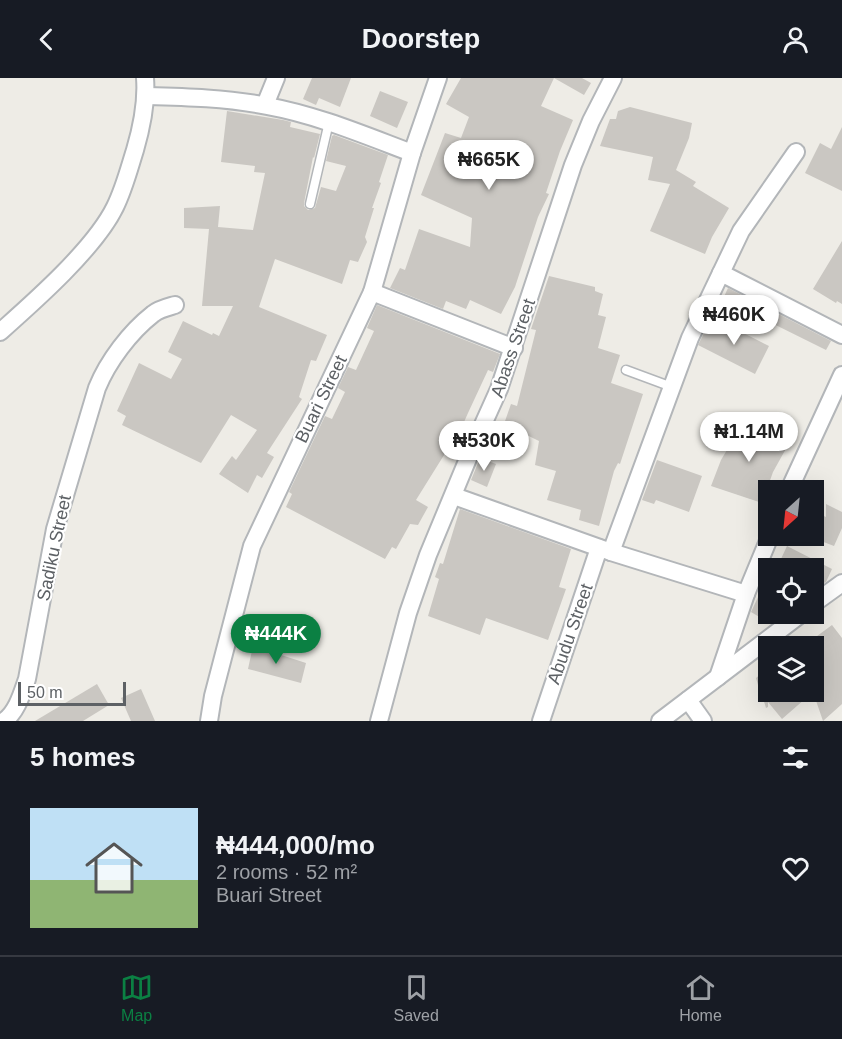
<!DOCTYPE html>
<meta charset="utf-8">
<style>
:root{--surface:#171b24;--page:#20242c;--text:#f1f3f6;--muted:#9ea1a6;--line:#363941;--accent:#0b8043}
body{margin:0;font-family:Arial,sans-serif;background:var(--page);color:var(--text);height:100vh;display:flex;flex-direction:column;font-size:22px;white-space:nowrap}
*{box-sizing:border-box;margin:0}
p{font-size:20px;color:var(--muted)}
.icon{flex:none;width:33px;height:33px;fill:none;stroke:currentColor;stroke-width:2;stroke-linecap:round;stroke-linejoin:round}
.map{position:relative;height:643px;overflow:hidden}
.side{display:flex;flex-direction:column;background:var(--surface);flex:1}
.side>*{flex:none}
.needle{width:39px;rotate:207deg}
.tools{position:absolute;left:758px;top:402px;display:grid;gap:12px}
.tools a{display:grid;place-items:center;width:66px;height:66px;border-radius:0px;background:var(--surface);box-shadow:0 6px 24px #0002;font-size:30px}
.scale{position:absolute;left:18px;bottom:15px;width:108px;box-sizing:border-box;padding-left:6px;border:3px solid #5d6165;border-top:0;font-size:16px;line-height:21px;white-space:nowrap;color:#5d6165;-webkit-text-stroke:4px #fff;paint-order:stroke}
.price{position:absolute;translate:-50% -51px;padding:0 14px;border-radius:21px;background:#fff;color:#222;font-size:20px;line-height:39px;filter:drop-shadow(0 2px 3px #0008)}
.price::after{content:'';position:absolute;left:50%;top:36px;width:18px;height:14px;margin-left:-9px;background:inherit;clip-path:polygon(0 0,100% 0,50% 100%)}
.price.selected{background:var(--accent);color:#fff}
ul{padding:0;list-style:none}
li{display:flex;align-items:center;gap:18px;height:150px;padding:0 30px}
li+li{border-top:2px solid var(--line)}
li span{display:grid;place-items:center;flex:none;width:168px;height:120px;border-radius:0px;color:#555}
li>.icon{margin-inline-start:auto}
span .icon{width:72px;height:72px;fill:#fffc;stroke-width:1}
li b{font-size:26px}
h2{display:flex;justify-content:space-between;align-items:center;height:72px;padding:0 30px;font-size:26px}
header{display:flex;justify-content:space-between;align-items:center;height:78px;padding:0 30px;background:var(--surface);font-size:27px;font-weight:600}
.dock{display:flex;justify-content:space-around;align-items:center;height:84px;border-top:2px solid var(--line);background:var(--surface);font-size:16px;color:var(--muted)}
.dock a{display:grid;justify-items:center;gap:3px}
.dock .selected{color:var(--accent)}
.map>svg:first-child{display:block}
</style>
<header><svg class="icon" aria-label="back" viewBox="0 0 24 24"><path d="M15 5l-7 7 7 7"/></svg>Doorstep<svg class="icon" aria-label="person" viewBox="0 0 24 24"><circle cx="12" cy="8" r="4"/><path d="M4 21q1-7 8-7t8 7"/></svg></header>
<div class="map">
<svg width="842" height="643" viewBox="0 0 842 643">
<rect width="100%" height="100%" fill="#eeece6"/>
<g fill="#cac7c2">
<polygon points="312,0 351,0 340,29 319,20 316,27 303,21"/>
<polygon points="461,0 582,0 591,5 584,17 554,0 541,28 573,42 560,73 546,115 549,116 538,139 515,209 501,236 470,222 466,231 446,223 443,231 390,210 400,190 405,192 419,151 470,169 472,140 421,117 445,55 461,60 469,39 446,26"/>
<polygon points="380,13 408,24 397,50 370,38"/>
<polygon points="630,29 692,45 689,60 676,92 696,104 693,108 729,130 712,159 705,176 650,153 670,106 648,102 653,79 600,68 610,41 616,41 618,33"/>
<polygon points="227,33 283,42 291,44 290,49 320,56 314,80 313,79 304,125 304,128 308,132 315,130 321,109 336,113 346,88 326,83 332,58 334,57 388,77 379,104 381,105 372,130 374,130 365,159 367,164 358,184 350,182 342,206 275,181 259,229 327,257 316,283 311,282 299,319 302,321 267,375 274,379 262,400 257,397 248,415 219,396 232,378 236,382 257,352 231,337 201,385 122,347 126,338 117,333 139,285 171,301 182,281 168,274 183,243 212,257 213,255 219,258 233,228 202,228 209,151 184,150 184,130 220,128 218,149 253,152 265,95 254,94 255,88 221,84"/>
<polygon points="842,49 842,113 805,95 820,65 831,71"/>
<polygon points="842,163 842,226 837,223 836,225 813,211"/>
<polygon points="549,198 595,209 595,213 603,216 598,237 606,239 598,270 620,277 611,305 643,316 620,386 618,385 614,393 599,448 579,442 581,432 547,422 556,393 535,387 539,363 504,346 511,326 517,328 536,252 531,251"/>
<polygon points="728,210 831,263 826,272 723,221"/>
<polygon points="377,227 500,276 493,294 488,292 468,335 457,360 461,362 456,372 449,369 416,422 428,429 418,447 410,446 396,471 392,469 385,481 286,429 292,416 289,414 325,338 332,341 345,314 338,310 348,289 356,292 374,253 367,250"/>
<polygon points="714,240 769,268 755,296 698,267 709,245 711,246"/>
<polygon points="744,343 788,367 773,394 762,425 711,408 721,382"/>
<polygon points="480,380 496,386 487,409 471,402"/>
<polygon points="657,382 702,398 689,434 656,422 654,426 642,422"/>
<polygon points="826,426 842,434 842,450 834,468 813,460 813,433 826,439"/>
<polygon points="460,431 571,471 559,509 566,511 548,562 486,540 480,557 428,538 439,501 435,499 440,485 443,486"/>
<polygon points="787,468 832,491 826,504 824,505 813,500 813,490 780,490 783,485 780,483"/>
<polygon points="760,515 768,520 768,544 751,534"/>
<polygon points="832,547 842,560 842,626 823,643 813,614 782,641 768,624 768,629 766,630 762,617 758,614 760,614 756,600 768,590 768,614 813,614 813,561"/>
<polygon points="253,568 306,585 301,605 248,591"/>
<polygon points="97,606 109,627 83,643 35,643"/>
<polygon points="141,611 155,643 131,643 121,620"/>
</g>
<g fill="none" stroke-linecap="round" stroke-linejoin="round">
<defs>
<g id="service">
<polyline points="310,126 329,44"/>
<polyline points="626,292 672,309"/>
</g>
<g id="minor">
<path d="M146,18C186,19 227,20 267,28C317,37 364,57 412,75"/>
<polyline points="265,27 276,0"/>
<polyline points="721,195 842,257"/>
<polyline points="372,214 514,270"/>
<path d="M0,254C35,223 95,170 115,129C124,111 129,91 135,72C142,48 147,25 145,0"/>
<polyline points="789,412 842,297"/>
<polyline points="454,418 611,474 746,516"/>
<polyline points="611,474 690,260 741,153 796,74"/>
<polyline points="813,526 842,505"/>
<polyline points="718,599 746,516 770,458"/>
<polyline points="688,622 703,643"/>
<path d="M4,643C17,634 22,615 27,601L55,451L97,310C108,283 130,254 153,236C159,231 168,229 175,227"/>
<polyline points="209,643 213,618 252,468 372,214 412,75 438,0"/>
<polyline points="379,643 408,535 428,477 472,371 499,311 573,87 591,43 613,0"/>
<polyline points="541,643 599,470"/>
<polyline points="660,643 801,536"/>
</g>
</defs>
<use href="#service" stroke="#b3b6b9" stroke-width="11"/>
<use href="#minor" stroke="#b3b6b9" stroke-width="20"/>
<use href="#service" stroke="#fff" stroke-width="8"/>
<use href="#minor" stroke="#fff" stroke-width="16"/>
</g>
<g text-anchor="middle" stroke-width="4.5" stroke-linejoin="round" paint-order="stroke">
<g font-size="18" fill="#5d6165" stroke="#fff">
<text transform="translate(513 270) rotate(-71)" y="6">Abass Street</text>
<text transform="translate(321 321) rotate(-64)" y="6">Buari Street</text>
<text transform="translate(54 470) rotate(-78)" y="6">Sadiku Street</text>
<text transform="translate(570 556) rotate(-71)" y="6">Abudu Street</text>
</g>
</g>
</svg>
<div class="tools">
<a><svg class="needle" viewBox="-14 -14 28 28"><path d="M0-13l5 13h-10z" fill="#e53935"/><path d="M0 13l5-13h-10z" fill="#9ea1a6"/></svg></a>
<a><svg class="icon" aria-label="locate" viewBox="0 0 24 24"><circle cx="12" cy="12" r="6"/><path d="M12 2v4M12 18v4M2 12h4M18 12h4"/></svg></a>
<a><svg class="icon" aria-label="layers" viewBox="0 0 24 24"><path d="M12 4l9 5-9 5-9-5zM3 14l9 5 9-5"/></svg></a>
</div>
<div class="scale">50 m</div>
<b class="price" style="left:489px;top:113px">₦665K</b>
<b class="price" style="left:734px;top:268px">₦460K</b>
<b class="price" style="left:749px;top:385px">₦1.14M</b>
<b class="price" style="left:484px;top:394px">₦530K</b>
<b class="price selected" style="left:276px;top:587px">₦444K</b>
</div>
<section class="side">
<h2>5 homes<svg class="icon" aria-label="filters" viewBox="0 0 24 24"><path d="M4 7h16M4 17h16"/><circle cx="9" cy="7" r="2"/><circle cx="15" cy="17" r="2"/></svg></h2>
<ul>
<li><span style="background:linear-gradient(#bfe0f5 60%,#8fb573 0)"><svg class="icon" aria-label="home" viewBox="0 0 24 24"><path d="M3 11l9-7 9 7M6 9v11h12V9"/></svg></span><div><b>₦444,000/mo</b><p>2 rooms · 52 m²</p><p>Buari Street</p></div><svg class="icon" aria-label="heart" viewBox="0 0 24 24"><path d="M12 20l-8-8c-3-5 5-10 8-4 3-6 11-1 8 4z"/></svg></li>
</ul>
</section>
<nav class="dock">
<a class="selected"><svg class="icon" aria-label="map" viewBox="0 0 24 24"><path d="M3 6l6-2 6 2 6-2v14l-6 2-6-2-6 2zM9 4v14M15 6v14"/></svg>Map</a>
<a><svg class="icon" aria-label="saved" viewBox="0 0 24 24"><path d="M7 4h10v16l-5-4-5 4z"/></svg>Saved</a>
<a><svg class="icon" aria-label="home" viewBox="0 0 24 24"><path d="M3 11l9-7 9 7M6 9v11h12V9"/></svg>Home</a>
</nav>
